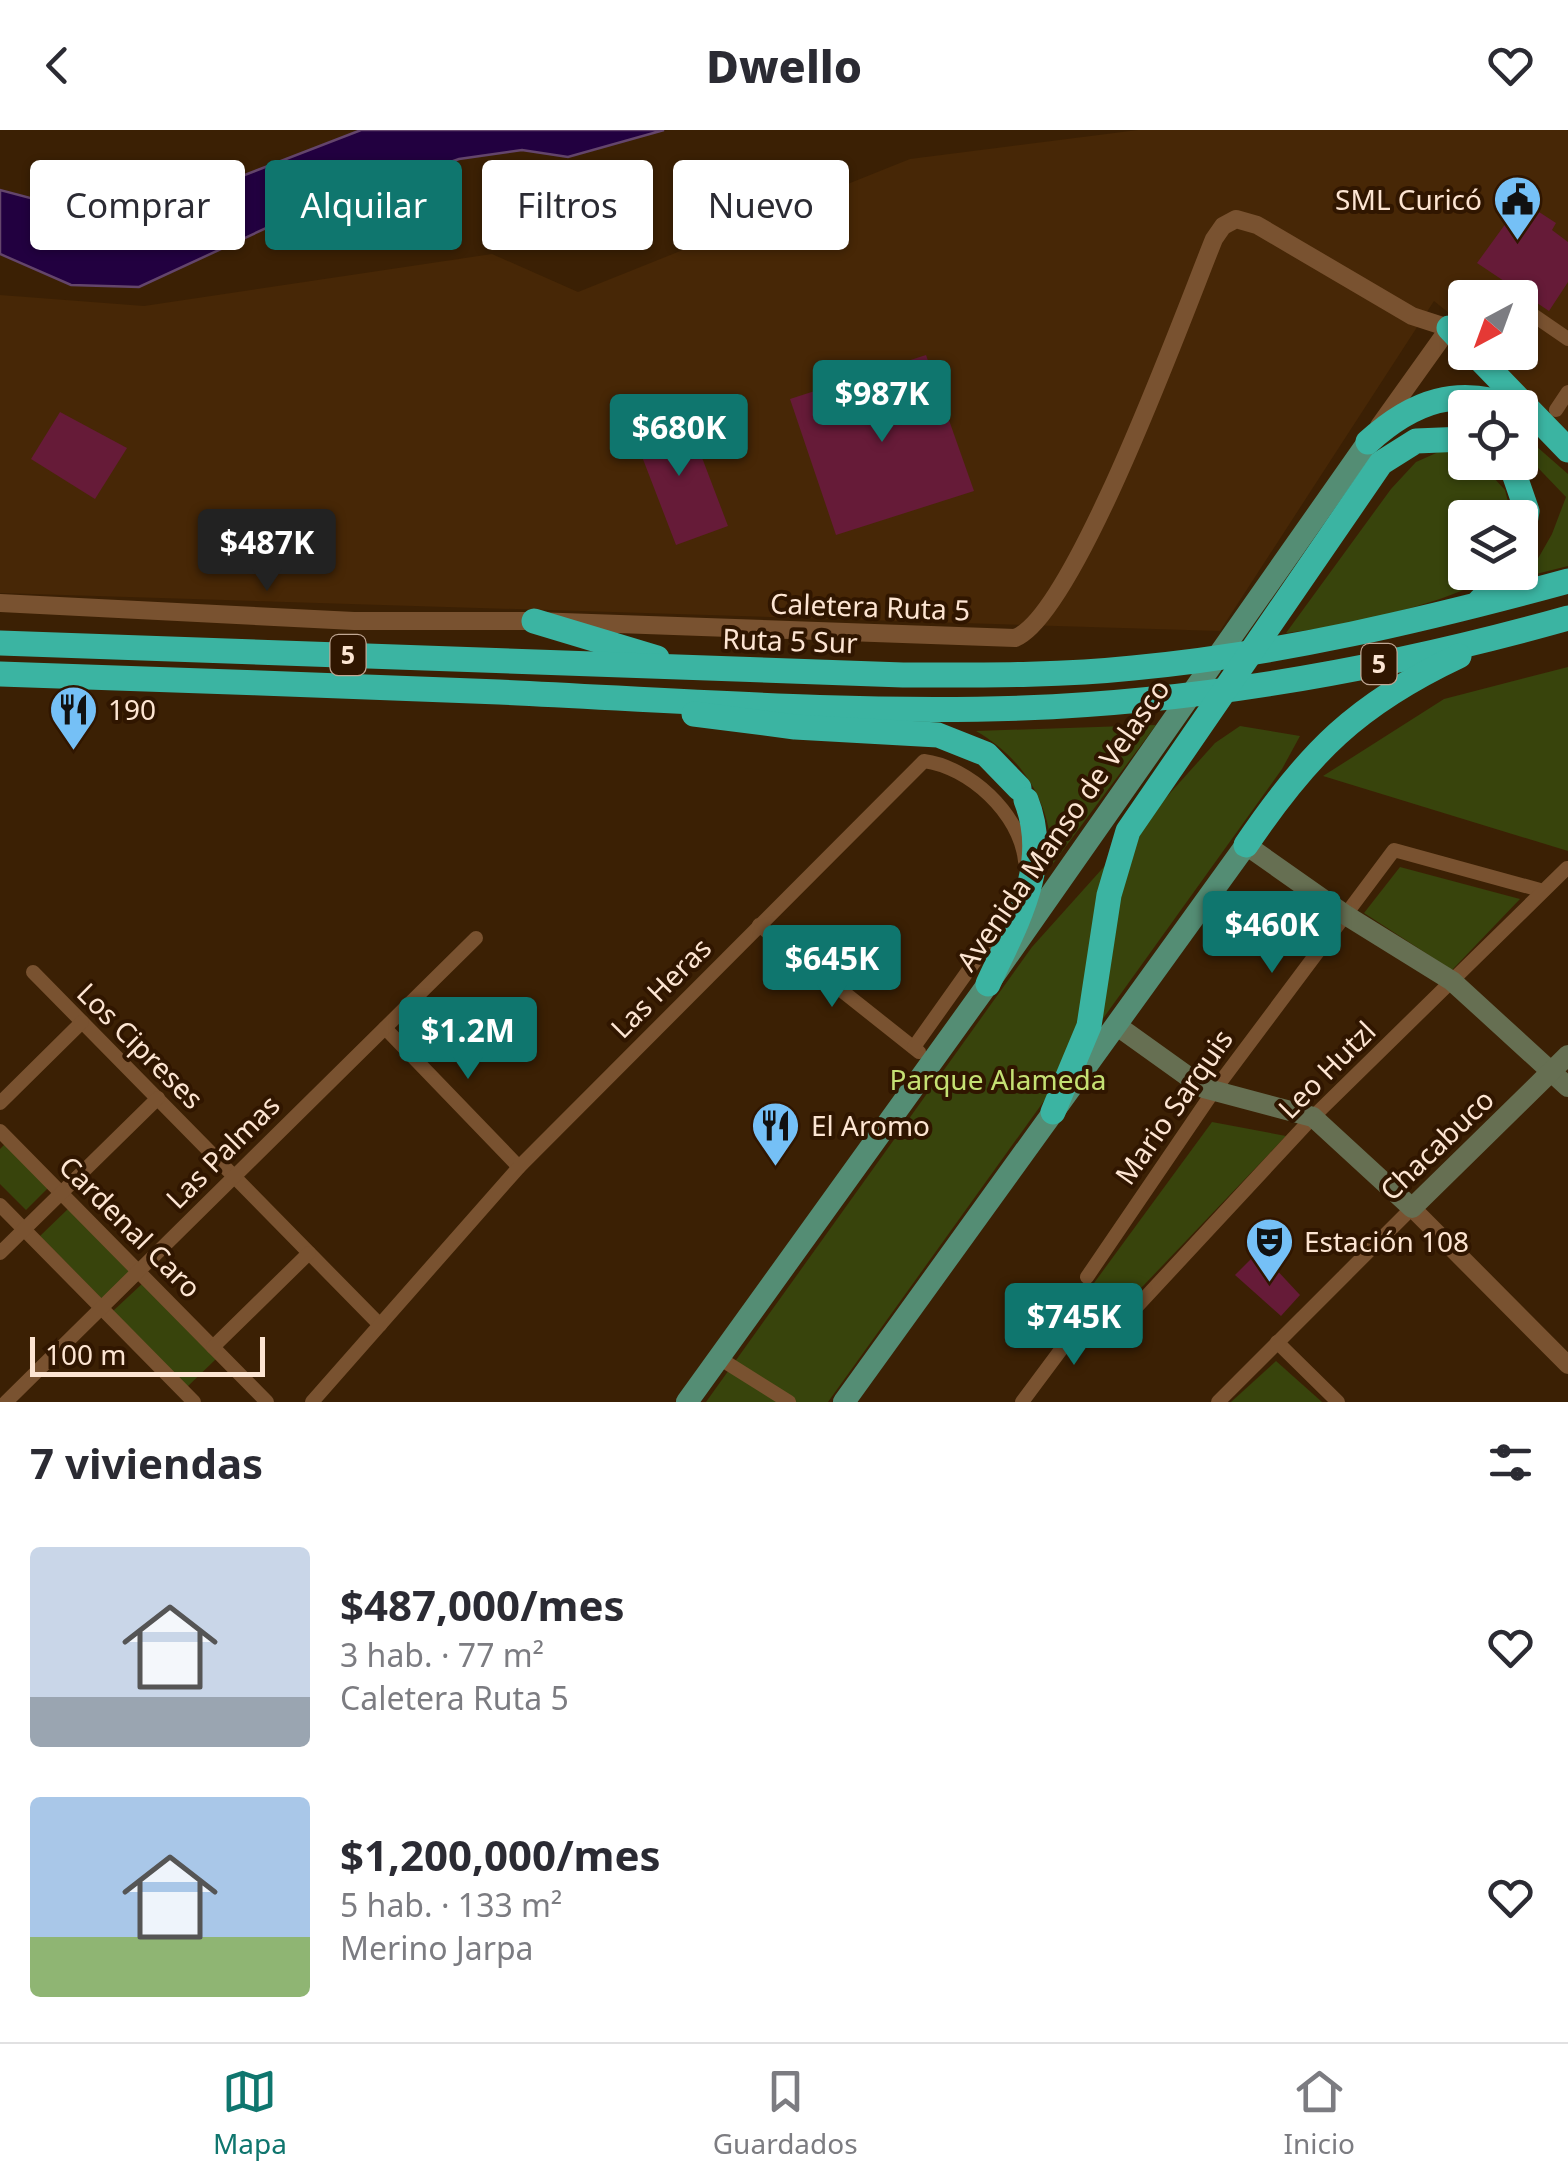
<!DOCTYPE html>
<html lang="es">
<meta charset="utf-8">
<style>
:root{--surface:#fff;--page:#f2f2f3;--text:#2b2b33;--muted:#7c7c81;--line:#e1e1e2;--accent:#0f766e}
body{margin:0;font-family:"Noto Sans",sans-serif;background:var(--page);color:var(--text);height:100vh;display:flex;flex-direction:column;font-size:38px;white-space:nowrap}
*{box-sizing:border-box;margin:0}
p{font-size:32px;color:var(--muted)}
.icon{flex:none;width:55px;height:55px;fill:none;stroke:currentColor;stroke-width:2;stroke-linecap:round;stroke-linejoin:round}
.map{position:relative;height:1272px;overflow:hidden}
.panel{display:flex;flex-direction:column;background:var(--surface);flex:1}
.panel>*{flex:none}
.top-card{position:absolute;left:30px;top:30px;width:1000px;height:90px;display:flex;gap:20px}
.needle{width:65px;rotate:221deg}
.tools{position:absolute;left:1448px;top:150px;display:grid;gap:20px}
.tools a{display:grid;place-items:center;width:90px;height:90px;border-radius:10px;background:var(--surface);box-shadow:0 2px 8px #0004;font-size:50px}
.scale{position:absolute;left:30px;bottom:25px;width:235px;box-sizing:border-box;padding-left:10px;border:5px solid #fde5d2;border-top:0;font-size:28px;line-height:35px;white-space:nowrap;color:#fde5d2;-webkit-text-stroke:8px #301600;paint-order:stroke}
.price{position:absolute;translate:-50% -85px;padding:0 22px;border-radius:10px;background:var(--accent);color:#fff;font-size:32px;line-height:65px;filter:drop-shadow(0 2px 5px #0008)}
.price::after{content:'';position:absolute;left:50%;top:60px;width:30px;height:22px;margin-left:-15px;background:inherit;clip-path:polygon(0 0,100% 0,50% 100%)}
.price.current{background:#222;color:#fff}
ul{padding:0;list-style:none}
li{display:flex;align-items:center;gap:30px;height:250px;padding:0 30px}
li span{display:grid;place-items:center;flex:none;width:280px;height:200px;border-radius:10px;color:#555}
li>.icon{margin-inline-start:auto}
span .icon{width:120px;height:120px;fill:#fffc;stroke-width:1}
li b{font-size:42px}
h2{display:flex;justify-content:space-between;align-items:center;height:120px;padding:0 30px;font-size:42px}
.pill{padding:0 35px;border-radius:10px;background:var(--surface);box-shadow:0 2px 8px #0004;font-size:35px;line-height:90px}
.pill.current{background:var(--accent);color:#fff}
header{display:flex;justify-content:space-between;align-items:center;height:130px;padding:0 30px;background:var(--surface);font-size:45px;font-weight:800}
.menu{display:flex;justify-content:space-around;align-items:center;height:140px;border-top:2px solid var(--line);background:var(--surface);font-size:28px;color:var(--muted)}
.menu a{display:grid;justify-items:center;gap:5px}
.menu .current{color:var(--accent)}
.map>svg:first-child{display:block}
</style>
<header><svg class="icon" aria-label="back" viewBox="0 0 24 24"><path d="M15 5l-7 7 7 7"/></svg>Dwello<svg class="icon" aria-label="heart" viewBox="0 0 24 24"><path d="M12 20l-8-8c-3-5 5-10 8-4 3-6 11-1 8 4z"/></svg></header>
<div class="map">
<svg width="1568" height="1272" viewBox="0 0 1568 1272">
<rect width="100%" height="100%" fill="#3b2004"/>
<polygon fill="#472706" points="1138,0 1568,0 1568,304 1490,223 1520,222 1520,168 1465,168 1465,196 1434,171 1220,501 0,463 0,165 144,176 492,124 578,162 910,29"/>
<g fill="#38440c">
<polygon points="1520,302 1568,344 1568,436 1528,446 1552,404 1566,367 1520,319"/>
<path d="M1443,320L1465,325V332L1480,333L1505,360L1512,387L1465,388V442L1493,443C1458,473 1334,498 1286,503L1391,359L1416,332Z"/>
<polygon points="1568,537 1568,721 1323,646 1444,569"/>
<path d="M1156,595L1052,735C1053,677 1026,630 976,601Z"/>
<polygon points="1240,596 1300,606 1282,639 828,1272 706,1272 1032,817 1215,613"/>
<polygon points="1400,737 1520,769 1452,840 1364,783"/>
<polygon points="1212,992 1286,1006 1123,1177 1094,1153"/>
<polygon points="7,1012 50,1056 26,1080 0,1054 0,1019"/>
<polygon points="70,1077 134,1144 105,1172 40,1106"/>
<polygon points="143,1153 216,1229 187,1257 113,1181"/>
<polygon points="1276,1231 1322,1272 1231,1272"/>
</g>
<polygon fill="#220040" stroke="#64456c" stroke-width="2.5" points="361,0 664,0 568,27 522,20 459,29 288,88 139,157 71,155 0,124 0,60 68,78 193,65"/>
<g fill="#661b38">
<polygon points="1522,71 1556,93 1552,100 1568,112 1568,152 1549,181 1477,133"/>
<polygon points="926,225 974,361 836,405 790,269"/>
<polygon points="60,282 127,318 95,369 31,329"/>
<polygon points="674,282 684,308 693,304 728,396 676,415 631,298"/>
<polygon points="1259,1121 1300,1165 1281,1186 1235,1145"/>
</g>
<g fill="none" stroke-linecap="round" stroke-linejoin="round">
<g stroke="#795230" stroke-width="14">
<polyline points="1520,176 1568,209"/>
<polyline points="1449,198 1465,179"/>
<polyline points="1556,280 1568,262"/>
<polyline points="759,795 919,922"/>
<polyline points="33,842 380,1195"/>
<polyline points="385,898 519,1037"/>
<polyline points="914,917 1012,779"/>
<polyline points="0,973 82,892"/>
<polyline points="0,1001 267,1272"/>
<polyline points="0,1075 194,1272"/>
<polyline points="0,1123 158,968"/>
<polyline points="1087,1147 1213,962 1394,720 1540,760"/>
<polyline points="1130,1184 1313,987 1567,738"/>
<polyline points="1277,1212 1338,1272"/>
<polyline points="213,1217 309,1123"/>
<polyline points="719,1228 789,1272"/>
<polyline points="6,1272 476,808"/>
<path d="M312,1272L519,1037L924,631C969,637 1020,683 1025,731"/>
<polyline points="1022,1272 1092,1178"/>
<polyline points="1218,1272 1412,1078"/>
</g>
<g stroke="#795230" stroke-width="18">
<path d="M0,473L354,491H534L1015,508C1075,485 1185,180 1214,109L1223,96L1236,89L1257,95L1412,186L1449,198L1379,296"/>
<polyline points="1412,1078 1568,1235"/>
</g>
<g stroke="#666f52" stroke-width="20">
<polyline points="1246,715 1344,784 1452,851 1568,957"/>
<polyline points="1116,895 1204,958 1313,987 1412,1078 1568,925"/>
</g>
<g stroke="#548d74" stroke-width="22">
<polyline points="687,1272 988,854 1368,312"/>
<polyline points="844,1272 1246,715"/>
</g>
<g stroke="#3bb4a2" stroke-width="25">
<polyline points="1449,198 1465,215"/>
<polyline points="1473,222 1568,320"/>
<path d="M1368,312C1413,271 1458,255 1517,278"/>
<polyline points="1510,332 1527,381 1520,424"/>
<polyline points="1480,471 1510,442"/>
<polyline points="534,491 657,528"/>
<path d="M0,513L903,545C980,545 1057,546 1133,538C1281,524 1425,490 1568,451"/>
<path d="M0,544C166,550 333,555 499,562C672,570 848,584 1022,578C1207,571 1390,538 1568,488"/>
<polyline points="694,584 795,597 938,605 986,624 1019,658"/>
<path d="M1246,715C1308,623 1357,574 1459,526"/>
<path d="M988,854C1015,795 1052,735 1026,670"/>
<polyline points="1053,982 1089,896 1109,765 1128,701 1381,333 1416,311 1465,309"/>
</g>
</g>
<defs>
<symbol id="civic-pin" viewBox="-11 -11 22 30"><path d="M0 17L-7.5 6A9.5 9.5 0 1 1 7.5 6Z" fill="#75c0f6" stroke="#301600"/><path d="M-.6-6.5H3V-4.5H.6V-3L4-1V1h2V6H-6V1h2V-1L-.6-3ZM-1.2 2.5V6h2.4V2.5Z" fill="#111"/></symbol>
<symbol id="restaurant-pin" viewBox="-11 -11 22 30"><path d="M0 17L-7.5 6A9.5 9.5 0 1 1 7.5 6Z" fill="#75c0f6" stroke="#301600"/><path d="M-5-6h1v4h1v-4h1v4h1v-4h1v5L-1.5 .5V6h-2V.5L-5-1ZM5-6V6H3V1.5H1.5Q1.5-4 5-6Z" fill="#111"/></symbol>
<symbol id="theatre-pin" viewBox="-11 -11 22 30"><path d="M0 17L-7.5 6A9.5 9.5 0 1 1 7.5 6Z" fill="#75c0f6" stroke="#301600"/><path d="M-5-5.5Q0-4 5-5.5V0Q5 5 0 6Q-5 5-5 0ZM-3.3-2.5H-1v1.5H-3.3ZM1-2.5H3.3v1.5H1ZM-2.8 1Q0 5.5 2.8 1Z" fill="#111"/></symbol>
</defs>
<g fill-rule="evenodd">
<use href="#civic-pin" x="1490" y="42" width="55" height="75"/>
<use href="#restaurant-pin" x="46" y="552" width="55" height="75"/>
<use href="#restaurant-pin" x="748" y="968" width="55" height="75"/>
<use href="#theatre-pin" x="1242" y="1084" width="55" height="75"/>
</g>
<g text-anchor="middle" stroke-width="8" stroke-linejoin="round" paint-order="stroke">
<g fill="#301600" stroke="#c0a793" stroke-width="2.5">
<rect x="330.5" y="505" width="35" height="40" rx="8"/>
<rect x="1361.5" y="514" width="35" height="40" rx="8"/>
</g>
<g font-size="25" font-weight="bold" fill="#fde5d2">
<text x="348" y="534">5</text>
<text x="1379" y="543">5</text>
</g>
<g font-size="28" fill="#fde5d2" stroke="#301600" text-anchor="start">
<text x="1482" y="80" text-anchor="end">SML Curicó</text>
<text x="108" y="590">190</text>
<text x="811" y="1006">El Aromo</text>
<text x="1304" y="1122">Estación 108</text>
</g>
<g font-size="28" fill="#fde5d2" stroke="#301600">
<text transform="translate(870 477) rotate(2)" y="10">Caletera Ruta 5</text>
<text transform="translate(790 511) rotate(2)" y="10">Ruta 5 Sur</text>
<text transform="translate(1063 695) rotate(-55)" y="10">Avenida Manso de Velasco</text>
<text transform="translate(661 858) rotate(-45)" y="10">Las Heras</text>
<text transform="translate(140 916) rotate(45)" y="10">Los Cipreses</text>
<text transform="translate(1327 940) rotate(-45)" y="10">Leo Hutzl</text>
<text transform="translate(1174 977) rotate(-55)" y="10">Mario Sarquis</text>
<text transform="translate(1437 1015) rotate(-44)" y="10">Chacabuco</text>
<text transform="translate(223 1022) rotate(-45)" y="10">Las Palmas</text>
<text transform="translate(130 1097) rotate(45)" y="10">Cardenal Caro</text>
</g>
<g font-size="28" fill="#c5e173" stroke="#301600">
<text x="998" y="960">Parque Alameda</text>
</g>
</g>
</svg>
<div class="tools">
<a><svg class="needle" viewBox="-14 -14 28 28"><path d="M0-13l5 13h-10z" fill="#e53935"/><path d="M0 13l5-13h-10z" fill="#7c7c81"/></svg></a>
<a><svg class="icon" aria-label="locate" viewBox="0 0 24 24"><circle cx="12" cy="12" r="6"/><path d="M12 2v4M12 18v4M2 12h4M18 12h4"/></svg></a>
<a><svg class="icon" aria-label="layers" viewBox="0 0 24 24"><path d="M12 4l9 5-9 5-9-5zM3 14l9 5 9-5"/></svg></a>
</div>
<div class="scale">100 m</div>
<b class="price" style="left:882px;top:315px">$987K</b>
<b class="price" style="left:679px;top:349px">$680K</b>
<b class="price current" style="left:267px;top:464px">$487K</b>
<b class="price" style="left:1272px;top:846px">$460K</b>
<b class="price" style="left:832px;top:880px">$645K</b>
<b class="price" style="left:468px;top:952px">$1.2M</b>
<b class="price" style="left:1074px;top:1238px">$745K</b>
<div class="top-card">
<a class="pill">Comprar</a>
<a class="pill current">Alquilar</a>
<a class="pill">Filtros</a>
<a class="pill">Nuevo</a>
</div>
</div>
<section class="panel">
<h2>7 viviendas<svg class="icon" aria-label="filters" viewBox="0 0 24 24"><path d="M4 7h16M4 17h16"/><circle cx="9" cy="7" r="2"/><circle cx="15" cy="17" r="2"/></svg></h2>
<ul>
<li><span style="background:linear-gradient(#c9d6e8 75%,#9aa5b1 0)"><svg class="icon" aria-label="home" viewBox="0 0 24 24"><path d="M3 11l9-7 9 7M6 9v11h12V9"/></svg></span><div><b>$487,000/mes</b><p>3 hab. · 77 m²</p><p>Caletera Ruta 5</p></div><svg class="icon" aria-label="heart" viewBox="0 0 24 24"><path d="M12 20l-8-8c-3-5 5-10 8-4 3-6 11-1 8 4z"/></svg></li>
<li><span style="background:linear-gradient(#a9c7e8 70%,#8fb573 0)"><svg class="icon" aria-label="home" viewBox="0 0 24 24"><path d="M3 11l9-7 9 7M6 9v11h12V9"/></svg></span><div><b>$1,200,000/mes</b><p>5 hab. · 133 m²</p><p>Merino Jarpa</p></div><svg class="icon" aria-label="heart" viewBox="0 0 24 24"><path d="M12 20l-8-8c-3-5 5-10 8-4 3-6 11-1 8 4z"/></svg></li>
</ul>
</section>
<nav class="menu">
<a class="current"><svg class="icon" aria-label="map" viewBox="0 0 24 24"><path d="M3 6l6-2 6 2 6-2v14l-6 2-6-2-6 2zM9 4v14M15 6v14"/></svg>Mapa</a>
<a><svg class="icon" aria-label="saved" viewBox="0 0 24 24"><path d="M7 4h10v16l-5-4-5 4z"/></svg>Guardados</a>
<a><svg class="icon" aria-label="home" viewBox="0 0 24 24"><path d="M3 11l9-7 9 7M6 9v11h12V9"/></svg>Inicio</a>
</nav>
